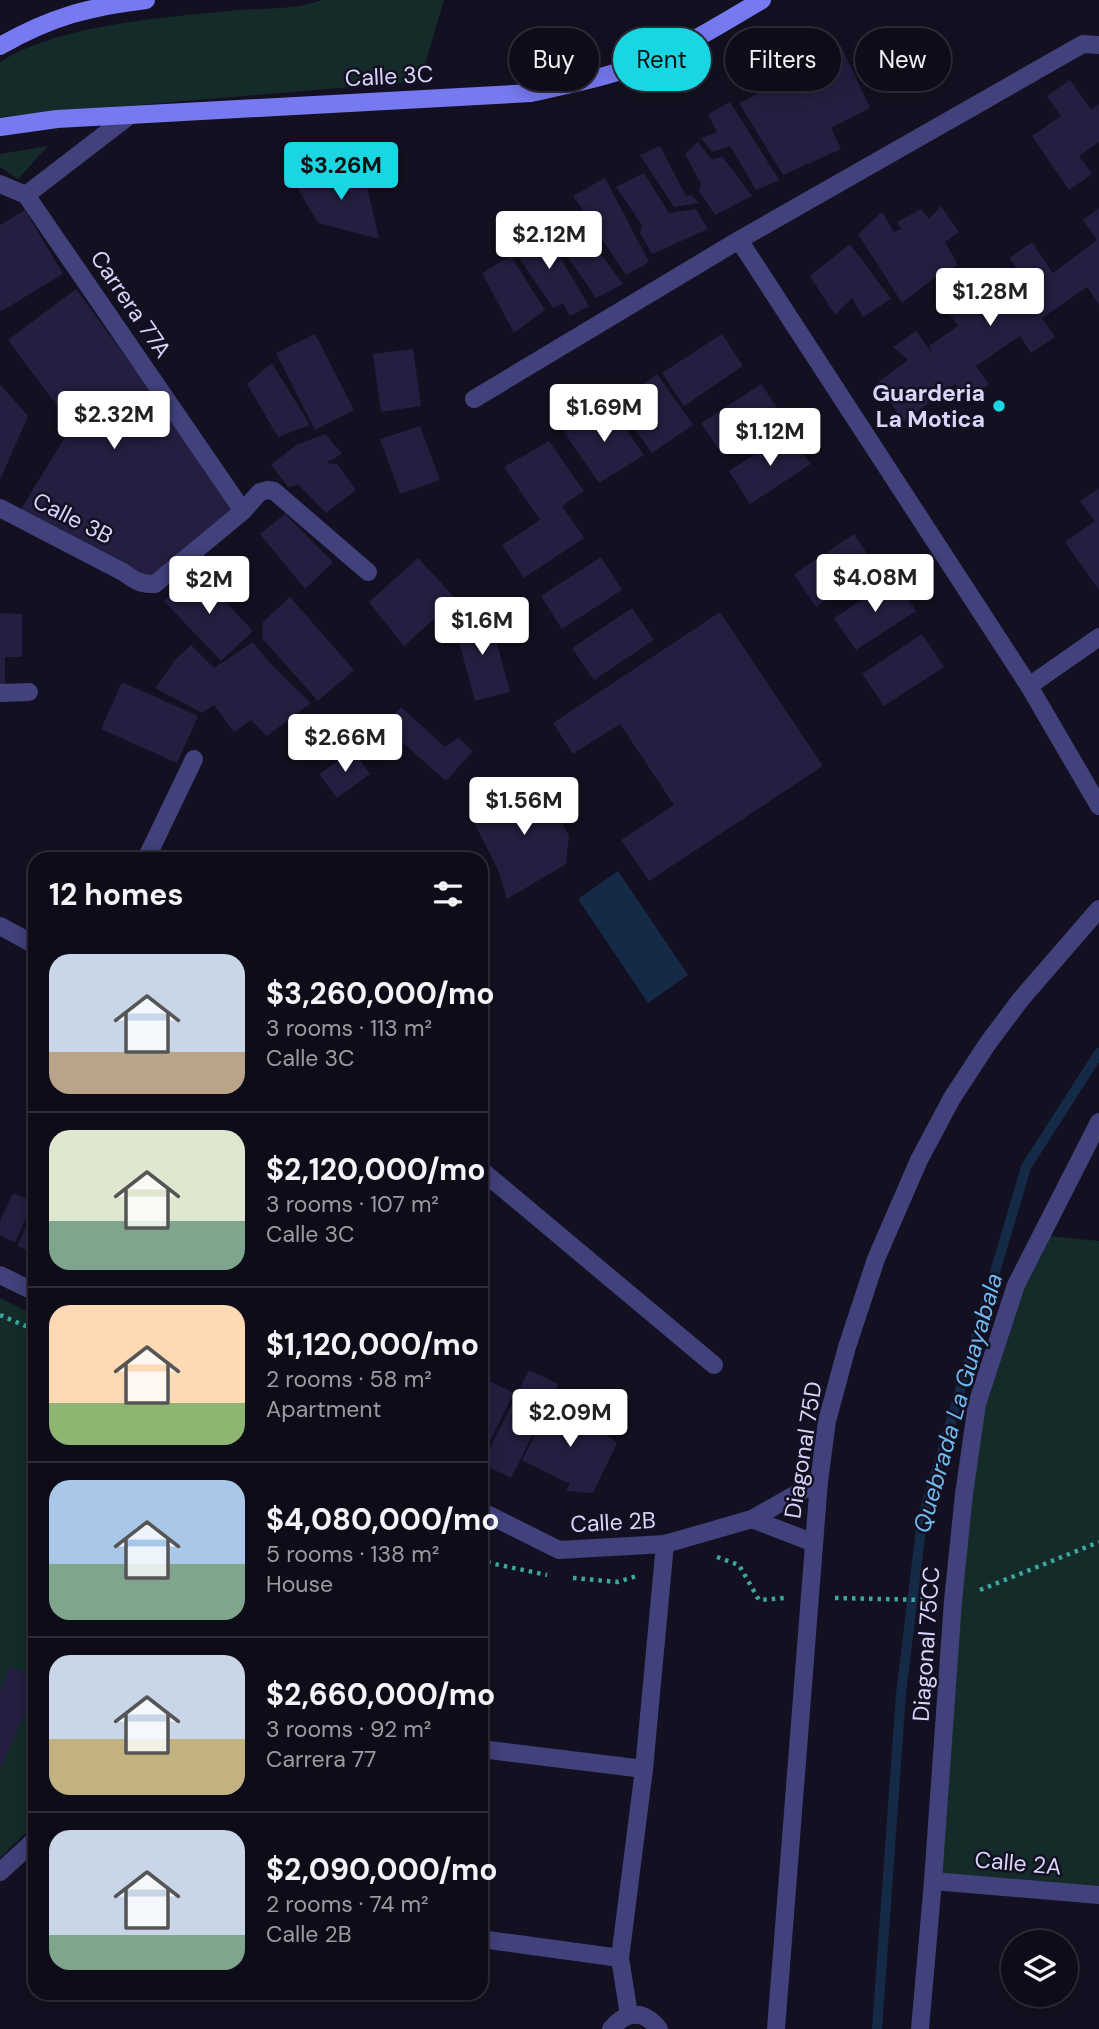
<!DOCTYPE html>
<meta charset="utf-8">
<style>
:root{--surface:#0e0c19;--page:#1c1a26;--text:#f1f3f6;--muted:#9b9ba2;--line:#2e2c38;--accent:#1ad6e2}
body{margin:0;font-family:"DM Sans",sans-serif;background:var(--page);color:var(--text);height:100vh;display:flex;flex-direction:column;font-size:26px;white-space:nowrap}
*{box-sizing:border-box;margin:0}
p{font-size:23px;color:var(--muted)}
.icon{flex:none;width:38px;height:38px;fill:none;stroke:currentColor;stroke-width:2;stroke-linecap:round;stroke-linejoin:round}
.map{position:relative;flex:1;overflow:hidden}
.sheet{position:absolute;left:28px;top:852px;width:460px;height:1148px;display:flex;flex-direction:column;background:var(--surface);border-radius:21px;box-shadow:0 4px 18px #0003,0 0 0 2px var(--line)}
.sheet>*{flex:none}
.banner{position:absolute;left:509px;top:28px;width:485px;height:63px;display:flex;gap:14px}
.controls{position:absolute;left:1001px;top:1930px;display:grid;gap:14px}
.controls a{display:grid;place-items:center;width:77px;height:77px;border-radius:50%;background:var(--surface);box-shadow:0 4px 18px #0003,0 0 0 2px var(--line);font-size:35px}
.price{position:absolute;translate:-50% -60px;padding:0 16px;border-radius:7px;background:#fff;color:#222;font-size:23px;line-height:46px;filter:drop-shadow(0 2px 4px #0008)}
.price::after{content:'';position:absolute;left:50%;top:42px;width:21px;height:16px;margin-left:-10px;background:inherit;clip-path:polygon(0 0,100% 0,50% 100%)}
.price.selected{background:var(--accent);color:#111}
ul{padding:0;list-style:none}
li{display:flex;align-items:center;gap:21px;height:175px;padding:0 21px}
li+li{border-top:2px solid var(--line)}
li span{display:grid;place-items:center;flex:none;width:196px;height:140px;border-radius:21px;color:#555}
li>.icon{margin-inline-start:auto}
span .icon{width:84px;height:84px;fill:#fffc;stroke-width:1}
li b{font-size:30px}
h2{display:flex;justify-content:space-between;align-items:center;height:84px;padding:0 21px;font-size:30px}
.chip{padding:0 24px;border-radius:32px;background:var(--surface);box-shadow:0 4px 18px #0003,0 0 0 2px var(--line);font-size:24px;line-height:63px}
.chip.selected{background:var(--accent);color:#111}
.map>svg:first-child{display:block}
</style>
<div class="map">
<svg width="1099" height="2029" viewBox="0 0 1099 2029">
<rect width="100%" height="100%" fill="#131021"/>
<g fill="#142b29">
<path d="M322,0H444L420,81L0,117V62C60,24 168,17 238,10C267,8 295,10 322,0Z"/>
<polygon points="48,146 18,179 0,167 0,154"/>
<polygon points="1041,1235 1099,1241 1099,1895 933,1881 977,1404"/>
<polygon points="0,1298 35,1315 35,1824 0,1858"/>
</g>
<polygon fill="#152a47" points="618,871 688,975 648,1003 578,899"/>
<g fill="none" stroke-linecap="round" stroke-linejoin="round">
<polyline stroke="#152a47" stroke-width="10" points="877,2029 901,1694 922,1520 1026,1167 1099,1053"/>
</g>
<g fill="#241e40">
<polygon points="840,44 870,108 831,128 841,149 783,175 739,103 775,85 771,70 805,53 812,59"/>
<polygon points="1070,80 1091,110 1099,104 1099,142 1079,156 1092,174 1069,190 1032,136 1061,116 1047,96"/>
<polygon points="730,102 779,180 756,190 730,146 712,152 701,138 717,132 708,114"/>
<polygon points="698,142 712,160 722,156 752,196 715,215 699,191 701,184 685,154"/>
<polygon points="660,146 686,196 692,195 699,203 674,207 640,155"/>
<polygon points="363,169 379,239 318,223 295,184"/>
<polygon points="644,173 669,213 696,209 708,229 652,254 640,233 642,225 616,187"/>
<polygon points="605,178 649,262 626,275 573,196"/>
<polygon points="941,206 959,232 945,242 958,265 934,278 902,303 858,234 882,212 894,232 901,229 897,222 921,209 929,219"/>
<polygon points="1099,208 1099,305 1087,287 1042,318 1055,337 1031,353 1020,336 976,366 989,384 967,400 955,384 903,422 878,382 908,360 893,347 916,331 936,358 929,346 958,326 944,306 966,290 988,321 1002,311 994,299 1024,279 1009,258 1032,242 1053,273 1097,240 1083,220"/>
<polygon points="25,210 63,274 0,312 0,225"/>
<polygon points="575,220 623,284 596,298 553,236"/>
<polygon points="540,224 589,306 570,316 563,303 553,308 517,255 513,243"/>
<polygon points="850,244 891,299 863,317 852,298 835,315 810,276"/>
<polygon points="511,256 545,310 514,333 482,273"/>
<polygon points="76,289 238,510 142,583 21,509 72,426 8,340"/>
<polygon points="315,334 354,410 315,430 276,353"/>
<polygon points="722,334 743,366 684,406 662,373"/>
<polygon points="413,349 421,406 381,412 373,354"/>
<polygon points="272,363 310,425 278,437 247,384"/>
<polygon points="657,374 693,425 652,453 613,398 626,389 629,394"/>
<polygon points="0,384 28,416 0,480"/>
<polygon points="761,384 783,416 723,456 701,423"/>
<polygon points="609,405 644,455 599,483 564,432"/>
<polygon points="420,426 440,480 400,494 380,439"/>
<polygon points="789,432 811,464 750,504 729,471"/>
<polygon points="325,434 342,454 326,463 337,464 356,490 326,513 298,484 289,488 271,465 296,445"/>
<polygon points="549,441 584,491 562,506 584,538 524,578 502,545 540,520 504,467"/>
<polygon points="1099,488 1099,590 1065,542 1095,521 1080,501"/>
<polygon points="285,514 333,562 305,589 260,534"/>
<polygon points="854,534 876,567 816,607 794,574"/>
<polygon points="601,557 622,590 562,629 541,596"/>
<polygon points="418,558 456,599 404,646 369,602"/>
<polygon points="197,571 253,631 221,661 164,601"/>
<polygon points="894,579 916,611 856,650 834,618"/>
<polygon points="290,597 354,670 318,701 262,638 263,622"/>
<polygon points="632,608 654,640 594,680 572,648"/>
<polygon points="720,612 823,766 649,881 621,840 674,805 620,724 573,754 553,723"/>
<polygon points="0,613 22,614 22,657 5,657 5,687 0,687"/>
<polygon points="489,614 510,692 475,701 454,623"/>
<polygon points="922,634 944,667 884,706 862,674"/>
<polygon points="253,642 270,663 311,703 267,736 251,720 234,732 214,705 202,713 155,688 176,659 191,645 214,668"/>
<polygon points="122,682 198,716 177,763 101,729"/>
<polygon points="401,707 445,747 458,738 473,751 446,781 384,726"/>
<polygon points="353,750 370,774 337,798 319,774"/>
<polygon points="541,779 569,836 566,864 507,899 498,870 470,814"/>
<polygon points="13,1193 33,1202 15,1243 0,1235 0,1221"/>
<polygon points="35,1208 35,1254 17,1246"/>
<polygon points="529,1370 558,1384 511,1478 482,1464"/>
<polygon points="481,1377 514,1393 481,1459"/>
<polygon points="551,1403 582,1416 617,1443 593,1493 566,1491 570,1484 522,1460"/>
<polygon points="10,1667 35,1678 35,1690 0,1769 0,1690"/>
</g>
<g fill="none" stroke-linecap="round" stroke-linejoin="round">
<g stroke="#3ca89d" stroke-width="4.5" stroke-dasharray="3.5 5" stroke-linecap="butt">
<polyline points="0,1315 35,1330"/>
<polyline points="481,1556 490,1563 547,1575"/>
<polyline points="717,1557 739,1565 759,1600 784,1598"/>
<polyline points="573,1578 617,1582 637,1576"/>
<polyline points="980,1590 1099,1542"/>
<polyline points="835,1598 927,1600"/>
</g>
<g stroke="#41417b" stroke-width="18">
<polyline points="739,240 1029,686 1099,806"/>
<polyline points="474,399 739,240 1083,44 1099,45"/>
<polyline points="1029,686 1099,637"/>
<polyline points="481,1170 714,1365"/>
</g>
<g stroke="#41417b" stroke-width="18">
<polyline points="0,184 26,195 243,511"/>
<polyline points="26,195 130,115"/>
<path d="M0,508L123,572C134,580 141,585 155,584L243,511L260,492L268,490L274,491L368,572"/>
<polyline points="0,693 29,692"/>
<polyline points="146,859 194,759"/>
<polyline points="0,926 35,945"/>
<polyline points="0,1275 35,1292"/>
<polyline points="481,1511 559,1550 665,1544 752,1519 819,1481"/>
<polyline points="752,1519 814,1543"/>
<polyline points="481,1749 644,1769"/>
<polyline points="0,1872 35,1840"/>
<polyline points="933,1881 1099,1895"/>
<polyline points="481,1939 620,1958"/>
<polyline points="629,2015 620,1958 644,1769 665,1544"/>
<path d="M611,2029C627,2010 644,2010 659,2029"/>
<polyline points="776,2029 819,1481 827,1421 847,1347 876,1259 919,1160 952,1098 988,1043 1021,999 1099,909"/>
<polyline points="920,2029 933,1881 953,1601 964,1494 977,1404 1016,1285 1099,1122"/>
</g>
<g stroke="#7779f0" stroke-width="18">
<path d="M0,46C51,17 88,7 146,0"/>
<path d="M0,127L57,119L531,93C571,84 613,76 652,60C690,44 726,21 762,0"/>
</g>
</g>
<circle fill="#1ad6e2" stroke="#131021" stroke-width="2.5" cx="999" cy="406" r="7"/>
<g text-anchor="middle" stroke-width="5" stroke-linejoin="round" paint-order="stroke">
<g font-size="23" fill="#d8d5fa" stroke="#131021">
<text transform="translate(389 76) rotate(-3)" y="8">Calle 3C</text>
<text transform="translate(131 304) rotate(56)" y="8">Carrera 77A</text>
<text transform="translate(73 518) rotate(27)" y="8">Calle 3B</text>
<text transform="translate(803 1450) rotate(-81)" y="8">Diagonal 75D</text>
<text transform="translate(613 1522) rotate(-3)" y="8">Calle 2B</text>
<text transform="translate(926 1644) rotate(-86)" y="8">Diagonal 75CC</text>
<text transform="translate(1018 1863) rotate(5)" y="8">Calle 2A</text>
</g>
<g font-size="23" font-weight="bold" fill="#d8d5fa" stroke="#131021" text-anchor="end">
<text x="985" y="401">Guarderia<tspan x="985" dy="26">La Motica</tspan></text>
</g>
<g font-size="24" font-style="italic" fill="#6fb9ef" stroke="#131021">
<text transform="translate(958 1403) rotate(-74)" y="8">Quebrada La Guayabala</text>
</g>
</g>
</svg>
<div class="controls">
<a><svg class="icon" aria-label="layers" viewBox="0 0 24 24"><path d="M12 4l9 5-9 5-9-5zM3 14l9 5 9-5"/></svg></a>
</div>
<b class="price selected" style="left:341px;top:202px">$3.26M</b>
<b class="price" style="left:549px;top:271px">$2.12M</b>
<b class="price" style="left:990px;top:328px">$1.28M</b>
<b class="price" style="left:604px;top:444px">$1.69M</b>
<b class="price" style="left:114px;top:451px">$2.32M</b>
<b class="price" style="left:770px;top:468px">$1.12M</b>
<b class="price" style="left:875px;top:614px">$4.08M</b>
<b class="price" style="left:209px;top:616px">$2M</b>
<b class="price" style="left:482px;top:657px">$1.6M</b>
<b class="price" style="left:345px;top:774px">$2.66M</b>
<b class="price" style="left:524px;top:837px">$1.56M</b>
<b class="price" style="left:570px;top:1449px">$2.09M</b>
<div class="banner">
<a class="chip">Buy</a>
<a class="chip selected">Rent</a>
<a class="chip">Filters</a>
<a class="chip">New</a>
</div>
<section class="sheet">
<h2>12 homes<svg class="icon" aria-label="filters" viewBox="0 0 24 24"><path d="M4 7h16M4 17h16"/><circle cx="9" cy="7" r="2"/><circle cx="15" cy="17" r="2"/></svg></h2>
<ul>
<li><span style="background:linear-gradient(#c9d6e8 70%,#b9a48a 0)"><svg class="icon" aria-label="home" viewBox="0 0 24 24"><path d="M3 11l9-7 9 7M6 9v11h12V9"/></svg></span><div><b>$3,260,000/mo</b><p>3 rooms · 113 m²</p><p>Calle 3C</p></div></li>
<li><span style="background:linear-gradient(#dfe7d0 65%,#7fa58c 0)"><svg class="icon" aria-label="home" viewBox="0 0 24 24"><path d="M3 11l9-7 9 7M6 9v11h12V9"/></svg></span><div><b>$2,120,000/mo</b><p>3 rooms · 107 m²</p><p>Calle 3C</p></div></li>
<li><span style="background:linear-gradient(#ffd9b3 70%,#8fb573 0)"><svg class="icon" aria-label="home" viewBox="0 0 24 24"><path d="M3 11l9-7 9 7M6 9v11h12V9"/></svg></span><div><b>$1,120,000/mo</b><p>2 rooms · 58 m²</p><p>Apartment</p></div></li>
<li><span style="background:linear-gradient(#a9c7e8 60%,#7fa58c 0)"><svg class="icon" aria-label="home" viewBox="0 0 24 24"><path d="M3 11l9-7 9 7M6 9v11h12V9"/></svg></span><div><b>$4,080,000/mo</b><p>5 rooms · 138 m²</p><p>House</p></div></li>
<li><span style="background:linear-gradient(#c9d6e8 60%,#c2b280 0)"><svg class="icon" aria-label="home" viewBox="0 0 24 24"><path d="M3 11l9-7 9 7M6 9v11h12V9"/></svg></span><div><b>$2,660,000/mo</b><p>3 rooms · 92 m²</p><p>Carrera 77</p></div></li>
<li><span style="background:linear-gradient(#c9d6e8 75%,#7fa58c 0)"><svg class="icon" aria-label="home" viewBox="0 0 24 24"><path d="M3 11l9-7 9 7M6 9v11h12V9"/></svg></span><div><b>$2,090,000/mo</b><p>2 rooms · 74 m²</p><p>Calle 2B</p></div></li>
</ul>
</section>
</div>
